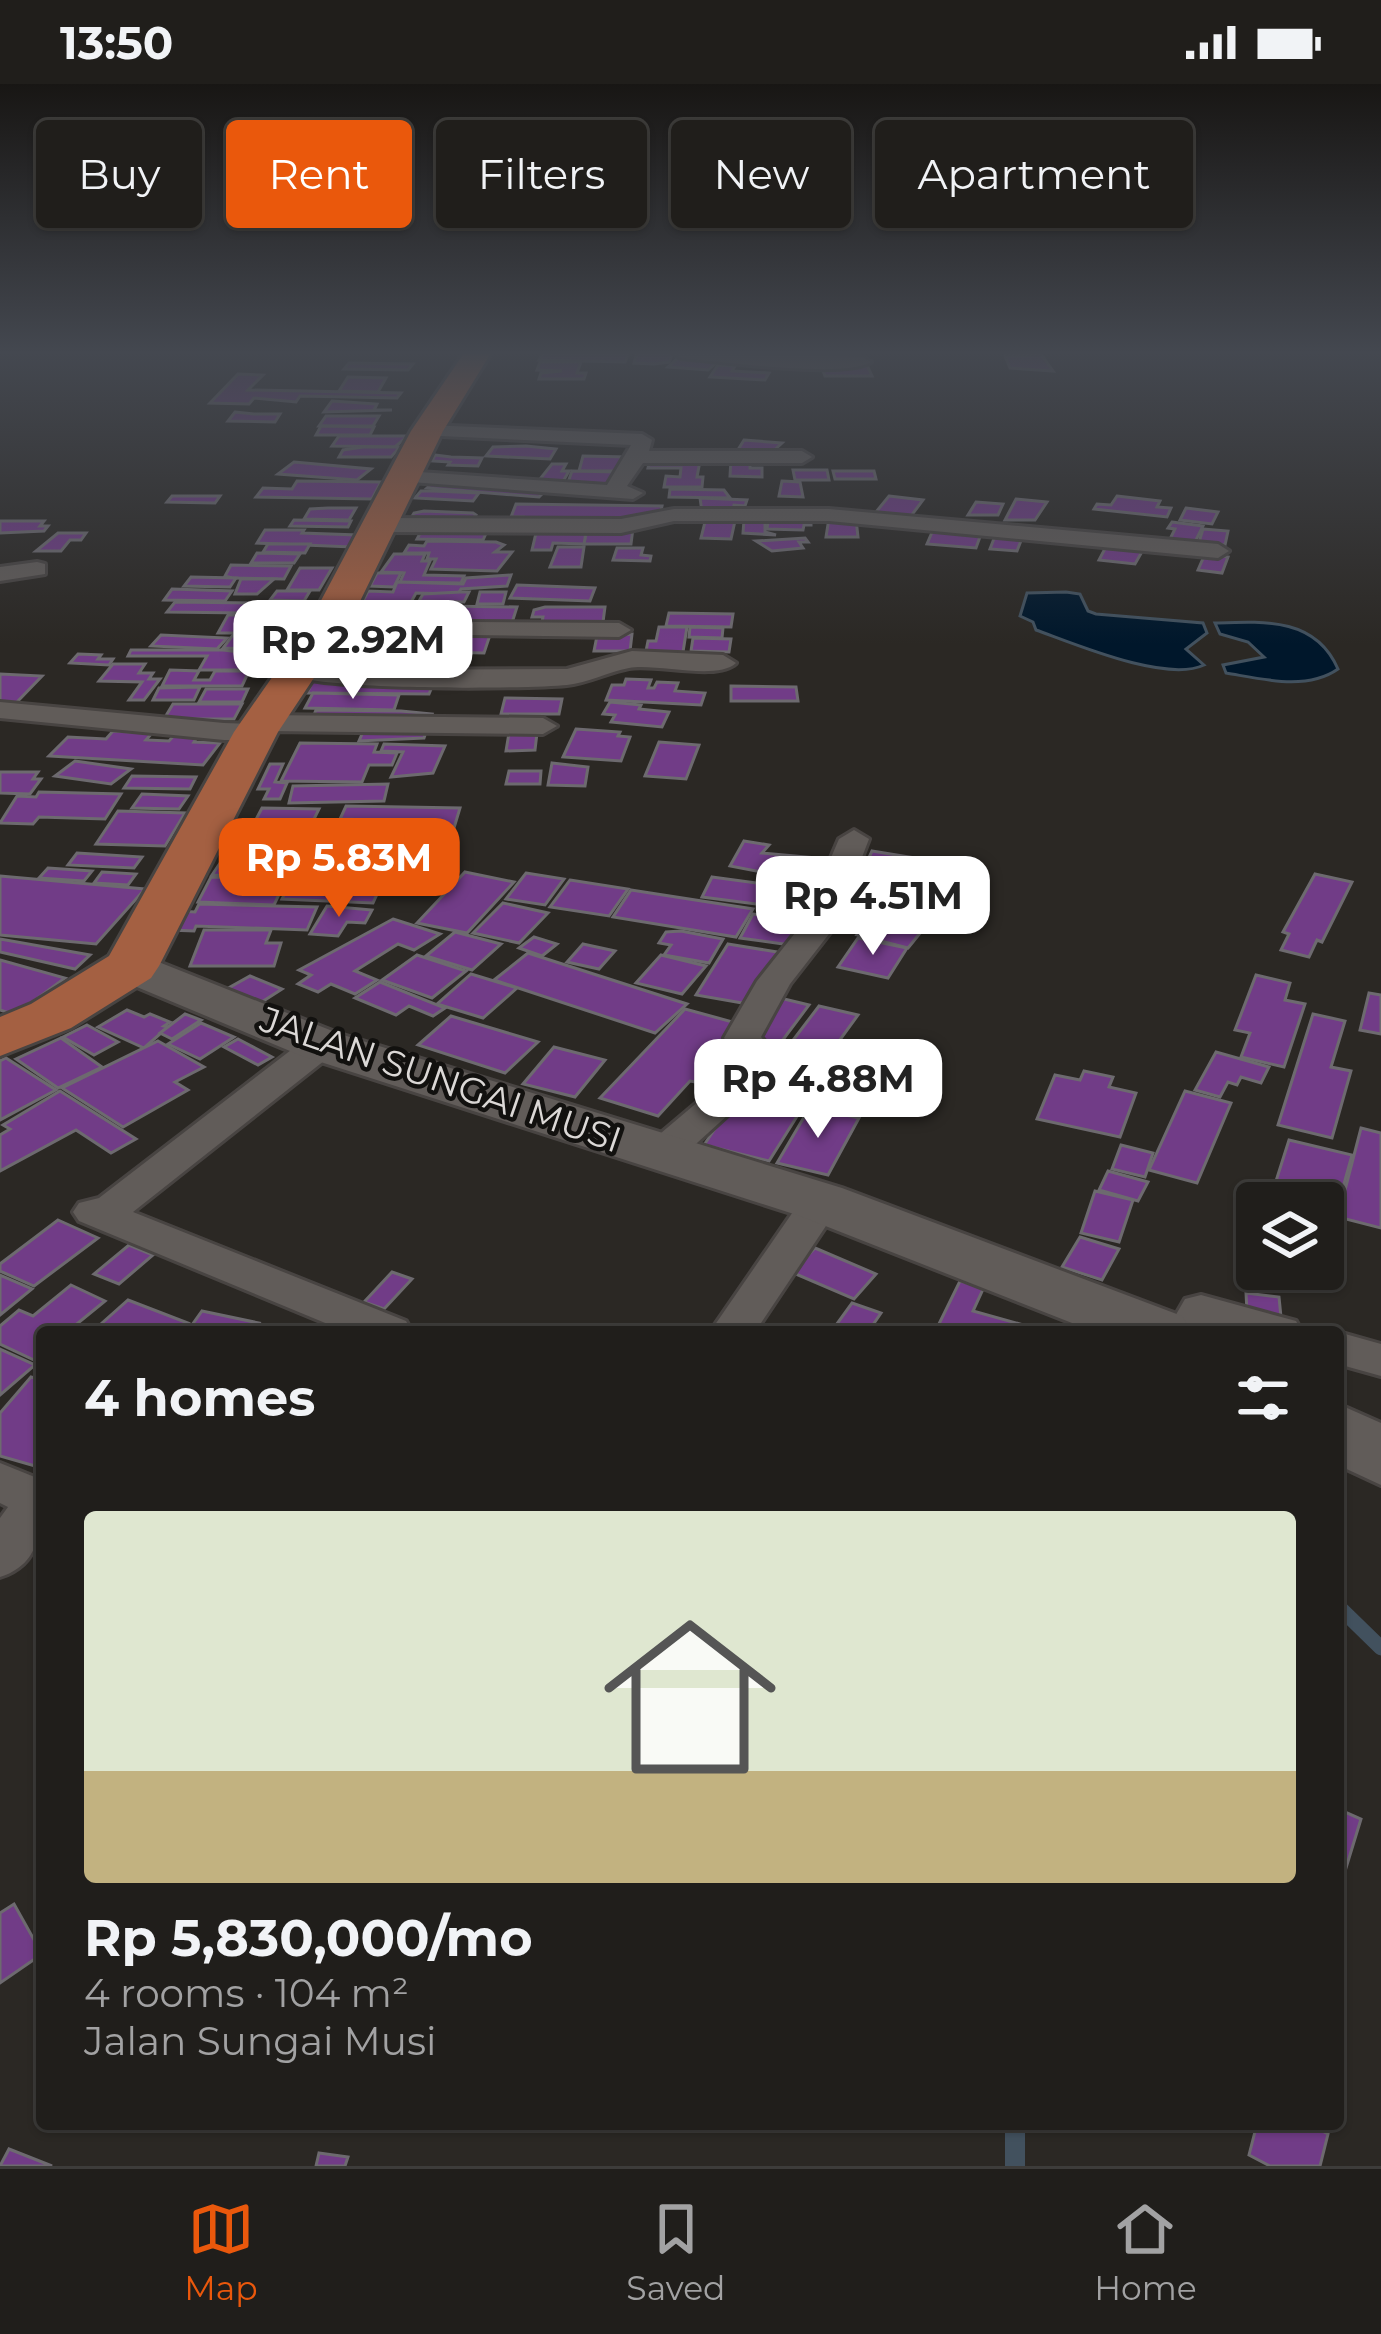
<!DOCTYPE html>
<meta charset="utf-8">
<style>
:root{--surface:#201e1b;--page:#282724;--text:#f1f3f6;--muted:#a2a2a3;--line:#3d3c3a;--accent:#ea580c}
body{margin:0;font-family:Montserrat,sans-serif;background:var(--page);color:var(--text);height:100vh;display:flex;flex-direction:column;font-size:45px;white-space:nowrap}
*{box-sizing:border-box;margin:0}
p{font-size:39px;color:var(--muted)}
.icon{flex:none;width:66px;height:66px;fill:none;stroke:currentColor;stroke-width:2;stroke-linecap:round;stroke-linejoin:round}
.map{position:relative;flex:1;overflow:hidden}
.details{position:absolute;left:36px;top:1242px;width:1308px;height:804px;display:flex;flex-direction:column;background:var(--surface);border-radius:12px;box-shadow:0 3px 9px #0004,0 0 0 3px var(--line)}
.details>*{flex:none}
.hud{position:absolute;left:36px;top:36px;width:1311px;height:108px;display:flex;gap:24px}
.fabs{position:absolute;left:1236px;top:1098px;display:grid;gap:24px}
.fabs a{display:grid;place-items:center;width:108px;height:108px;border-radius:12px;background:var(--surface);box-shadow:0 3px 9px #0004,0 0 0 3px var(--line);font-size:60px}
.price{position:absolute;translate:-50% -102px;padding:0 27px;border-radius:24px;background:#fff;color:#222;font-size:39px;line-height:78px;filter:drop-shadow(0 3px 6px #0008)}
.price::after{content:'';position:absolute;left:50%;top:72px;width:36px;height:27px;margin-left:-18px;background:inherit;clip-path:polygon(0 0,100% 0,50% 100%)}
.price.selected{background:var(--accent);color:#fff}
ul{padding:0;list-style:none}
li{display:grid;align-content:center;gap:24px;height:636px;padding:0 48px}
li span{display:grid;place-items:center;height:372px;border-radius:12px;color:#555}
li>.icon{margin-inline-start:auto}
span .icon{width:216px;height:216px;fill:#fffc;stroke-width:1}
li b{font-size:51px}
h2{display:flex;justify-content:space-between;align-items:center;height:144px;padding:0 48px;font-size:51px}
.tag{padding:0 42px;border-radius:12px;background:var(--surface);box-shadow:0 3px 9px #0004,0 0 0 3px var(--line);font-size:42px;line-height:108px}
.tag.selected{background:var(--accent);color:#fff}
.status{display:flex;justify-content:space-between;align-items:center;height:84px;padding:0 60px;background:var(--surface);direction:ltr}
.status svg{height:33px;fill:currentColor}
.tabs{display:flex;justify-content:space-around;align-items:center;height:168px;border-top:3px solid var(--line);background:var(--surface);font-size:33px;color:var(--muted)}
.tabs a{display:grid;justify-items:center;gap:6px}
.tabs .selected{color:var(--accent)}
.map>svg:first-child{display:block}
</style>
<div class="status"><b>13:50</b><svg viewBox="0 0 49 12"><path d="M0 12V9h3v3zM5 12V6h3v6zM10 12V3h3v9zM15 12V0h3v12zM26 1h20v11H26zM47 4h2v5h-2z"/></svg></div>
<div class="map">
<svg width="1381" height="2082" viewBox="0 0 1381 2082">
<rect width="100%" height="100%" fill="#2b2824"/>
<g fill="#00172b" stroke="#42515e" stroke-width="3">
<path d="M1066,508L1080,510L1088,527L1096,530L1203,539L1207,549L1186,565L1204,581C1166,599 1075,560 1036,546L1033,538L1020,532L1027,509Z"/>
<path d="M1215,539C1266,537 1316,534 1338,585C1307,607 1262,595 1226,589L1223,581L1264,573L1248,558L1220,550Z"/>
</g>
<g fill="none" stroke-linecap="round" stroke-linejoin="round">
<polyline stroke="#42515e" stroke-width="15" points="1338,1522 1381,1564"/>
<polyline stroke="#42515e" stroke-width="20" points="1015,2040 1015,2082"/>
</g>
<g fill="#713c87" stroke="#6d6a6f" stroke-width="3">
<polygon points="543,269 629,269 625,278 539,276"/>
<polygon points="637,269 673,269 669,278 654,280 634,279"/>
<polygon points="1041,270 1053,287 1010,284 1005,272"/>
<polygon points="678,274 692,276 717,278 708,286 668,283"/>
<polygon points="540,278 581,278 577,289 586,289 584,295 539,295 541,289 562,287 537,286"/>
<polygon points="349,279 413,280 408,286 344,285"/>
<polygon points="718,281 735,282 732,287 769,289 765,296 710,293"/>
<polygon points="867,281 872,292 825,292 821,282"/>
<polygon points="238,290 263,291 248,306 401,309 397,314 300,312 296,318 254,314 249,320 210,319"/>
<polygon points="348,293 386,294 378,308 339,307"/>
<polygon points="332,317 377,320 374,326 392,326 324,328"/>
<polygon points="235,328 254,330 280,330 275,338 228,337"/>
<polygon points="326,332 379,332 373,342 319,342"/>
<polygon points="321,342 374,343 370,351 316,351"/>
<polygon points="339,352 408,352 395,363 332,362"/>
<polygon points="744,356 782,359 769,371 736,369"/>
<polygon points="526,362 556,365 550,375 486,372 493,363"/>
<polygon points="363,363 400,363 391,373 339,373 343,366"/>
<polygon points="435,371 451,373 482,374 478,382 448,381 450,378 432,377"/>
<polygon points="583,372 627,373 623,387 579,387"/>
<polygon points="731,375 750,376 750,384 762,384 762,393 730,392"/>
<polygon points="650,376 700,377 697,393 703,393 702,403 664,403 666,392 680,393 681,384 648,384"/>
<polygon points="294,378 371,385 357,396 278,390"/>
<polygon points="552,380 566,380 562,387 569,387 561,401 536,400"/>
<polygon points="793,386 827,386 829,396 795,396"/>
<polygon points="572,387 617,388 612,405 566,404"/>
<polygon points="833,387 874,387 876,395 835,395"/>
<polygon points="436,396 547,405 539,413 427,404"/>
<polygon points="297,397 381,398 372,415 256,413 263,404 292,405"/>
<polygon points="782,397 800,398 803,413 779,412"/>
<polygon points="670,405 724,406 730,414 669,413"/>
<polygon points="421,407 433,407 479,409 473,417 415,414"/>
<polygon points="172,412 220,412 215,419 167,418"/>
<polygon points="889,412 923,416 911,432 876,428"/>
<polygon points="1117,412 1160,417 1157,423 1171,424 1167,433 1094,425 1097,420 1111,421"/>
<polygon points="700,414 747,416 745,422 734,421 732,429 702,428"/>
<polygon points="1016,415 1047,418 1035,436 1005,436"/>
<polygon points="976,418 1003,420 998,431 968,431"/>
<polygon points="516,420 662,422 660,431 644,431 643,435 521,438 523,433 511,433"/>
<polygon points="328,424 356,424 349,436 304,435 310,425"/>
<polygon points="1186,424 1218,428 1212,440 1180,436"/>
<polygon points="424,427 473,429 476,431 471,440 408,439 414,429"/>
<polygon points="782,434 811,435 811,441 804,441 803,446 767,445 768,437"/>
<polygon points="829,434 856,435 858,453 826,453"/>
<polygon points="294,436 351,437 348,443 290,442"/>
<polygon points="715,436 735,437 731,455 701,454 705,438"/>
<polygon points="744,436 765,436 765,448 776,451 743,449"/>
<polygon points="0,437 44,437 40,442 48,442 44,447 0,449"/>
<polygon points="1172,438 1203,442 1194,460 1169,457 1175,445 1168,444"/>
<polygon points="587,443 633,444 631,460 584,460"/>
<polygon points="587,443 584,460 553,459 551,466 532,466 537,445"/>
<polygon points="423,444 488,445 483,456 417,455"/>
<polygon points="1203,445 1228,447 1225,461 1199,458"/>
<polygon points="265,446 304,446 302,449 357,451 352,463 257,459"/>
<polygon points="933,446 981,450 976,464 927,460"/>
<polygon points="58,449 86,449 81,456 70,456 61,467 36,467"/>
<polygon points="995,452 1022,454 1017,467 990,465"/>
<polygon points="805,454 808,458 799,458 803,464 772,467 756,457"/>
<polygon points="427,457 496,458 504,461 495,468 512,468 497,487 431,485 436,475 427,475 429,469 404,469 409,461 424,462"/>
<polygon points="268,460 310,460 305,469 263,468"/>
<polygon points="1107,461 1143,466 1135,480 1099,476"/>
<polygon points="558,463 584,463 581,483 550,483"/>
<polygon points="617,464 643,464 641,471 651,472 650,477 613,476"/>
<polygon points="257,469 300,470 294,479 251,479"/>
<polygon points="394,470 425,470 422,477 430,477 424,491 464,492 461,499 400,498 404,489 381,488"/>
<polygon points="1205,470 1228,473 1222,489 1198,486"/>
<polygon points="231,481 291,482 284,495 232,494 225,492"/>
<polygon points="300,484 332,484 319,506 287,506"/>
<polygon points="377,489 401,489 394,503 370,502"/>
<polygon points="511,491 507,502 461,505 458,510 416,509 410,520 362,519 368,507 393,508 397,498 463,500 466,494"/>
<polygon points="191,493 236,494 230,503 184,502"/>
<polygon points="241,495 274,495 257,510 235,510"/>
<polygon points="517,501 595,504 590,517 510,514"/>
<polygon points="172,505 232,507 225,517 164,516"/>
<polygon points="277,507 310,507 304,517 270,516"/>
<polygon points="461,508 469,508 464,518 419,517 423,510"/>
<polygon points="480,508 506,508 503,520 477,520"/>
<polygon points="175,518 251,519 245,529 167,528"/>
<polygon points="253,519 299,520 292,531 246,530"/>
<polygon points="373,521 517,523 510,545 351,542 357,530 369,530"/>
<polygon points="545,523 605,523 603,538 542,538 543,533 532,533 534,526"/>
<polygon points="669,529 733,530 731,543 666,542"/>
<polygon points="228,531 293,531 285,549 218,549"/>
<polygon points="659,543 687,543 683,568 646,567 648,557 656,557"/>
<polygon points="690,543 723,544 722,554 689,553"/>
<polygon points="399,549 490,551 484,569 391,567"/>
<polygon points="632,550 630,567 594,567 597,552"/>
<polygon points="161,551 227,554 217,565 151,562"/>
<polygon points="233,551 283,552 273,566 223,564"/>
<polygon points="693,554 731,555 729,568 691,567"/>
<polygon points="131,566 223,566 265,571 257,586 199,586 207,572 128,572"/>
<polygon points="78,570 101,571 98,575 113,575 109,581 70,579"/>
<polygon points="393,570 465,571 457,591 385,590"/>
<polygon points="113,580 145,580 139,589 153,589 149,595 160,595 144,616 129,616 142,598 99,597"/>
<polygon points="170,586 199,587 194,596 210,596 215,587 249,587 242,602 162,602"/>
<polygon points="0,590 42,592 16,619 0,618"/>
<polygon points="626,595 651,596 648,604 654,604 657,598 678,599 675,607 705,609 701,621 606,616 612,601 624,601"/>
<polygon points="313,597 434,598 429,610 307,609"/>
<polygon points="731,602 796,603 798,617 731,617"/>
<polygon points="200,603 194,616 153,616 159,604"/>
<polygon points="206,605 248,605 242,618 199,618"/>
<polygon points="313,609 399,611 394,626 305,624"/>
<polygon points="505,614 562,615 559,630 501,630"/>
<polygon points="610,618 641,621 639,625 669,628 662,643 611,638 615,631 603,630"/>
<polygon points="173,620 242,620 234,635 164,635"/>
<polygon points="316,626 401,627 432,630 429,637 311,638"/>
<polygon points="366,641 427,645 424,654 359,657"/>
<polygon points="576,645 620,648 618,652 630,653 621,677 563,673"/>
<polygon points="113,647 152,649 146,656 169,657 177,648 200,649 194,658 220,659 203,681 49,672 68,653 106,655"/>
<polygon points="509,649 537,649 535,666 506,667"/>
<polygon points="659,658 699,661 686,695 645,692"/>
<polygon points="300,659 377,660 374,668 397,669 392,681 369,681 362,698 281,697"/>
<polygon points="384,660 445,662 433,689 391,693 403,668 381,667"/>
<polygon points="75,677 131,685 111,700 55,692"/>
<polygon points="552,679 588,683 585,702 548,701"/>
<polygon points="270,680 283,680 275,698 287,699 280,715 264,715 269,705 258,705"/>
<polygon points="509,687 541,687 540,700 506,700"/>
<polygon points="0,688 38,688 33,695 41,695 30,710 0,709"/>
<polygon points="132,692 196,693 190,705 124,704"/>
<polygon points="388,700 384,717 289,719 293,702"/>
<polygon points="39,708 121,710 105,735 39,733 33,740 0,739 17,712 36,713"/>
<polygon points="142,710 188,712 179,725 132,724"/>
<polygon points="346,722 460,724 454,744 405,743 408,737 340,735"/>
<polygon points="262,724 319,725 313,737 332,738 321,761 280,760 288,742 253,741"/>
<polygon points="118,727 185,729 165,762 96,760"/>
<polygon points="347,737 402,739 398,748 409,749 397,776 330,774"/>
<polygon points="243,745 259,745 249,764 273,764 258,793 212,791"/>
<polygon points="744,757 769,761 762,769 828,775 818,790 789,784 782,792 730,782"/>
<polygon points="290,767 327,769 323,777 383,780 377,792 385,793 373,819 282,815 293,793 276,792"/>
<polygon points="872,767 933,777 922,798 906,795 900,807 891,805 887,812 854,806"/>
<polygon points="77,769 142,773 134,784 68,781"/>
<polygon points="48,784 92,787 84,797 39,794"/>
<polygon points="102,788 136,790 128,801 94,799"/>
<polygon points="465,788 514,798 467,849 417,839"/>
<polygon points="526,789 564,795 545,821 506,815"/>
<polygon points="1315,790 1352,798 1322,858 1317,856 1309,873 1281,866 1289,850 1283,848"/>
<polygon points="0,792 145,805 96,860 0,851"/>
<polygon points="211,793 286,796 274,821 198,818"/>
<polygon points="712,793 786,803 783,809 801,811 794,825 702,813"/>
<polygon points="570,796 628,805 609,832 550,823"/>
<polygon points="631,806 753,825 736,853 613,833"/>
<polygon points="871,813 908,820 900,833 863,826"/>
<polygon points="503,819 548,829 519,859 473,849"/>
<polygon points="199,820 317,823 307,846 196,842 194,847 170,846 180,827 195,828"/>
<polygon points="327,822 372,826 365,839 347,838 338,852 310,850"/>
<polygon points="753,830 802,838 791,861 740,854"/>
<polygon points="875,830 925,843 908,864 857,851"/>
<polygon points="393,835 440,850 414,866 398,860 355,887 377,896 355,910 331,900 318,908 298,900 311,891 299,886"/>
<polygon points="204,846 271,846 266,859 281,859 274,882 190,882"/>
<polygon points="681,847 723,855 709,879 664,871 671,861 659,859 666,848"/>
<polygon points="455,848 501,860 472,886 426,872"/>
<polygon points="534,853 557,860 542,872 519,864"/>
<polygon points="858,854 907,864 888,894 838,883"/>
<polygon points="0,855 90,871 75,885 0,868"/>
<polygon points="583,860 615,867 599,885 567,878"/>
<polygon points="728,860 783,869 754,921 696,911"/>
<polygon points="528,869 687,920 655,949 494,896"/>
<polygon points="417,871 466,887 432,914 382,896"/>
<polygon points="661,871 706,882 682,910 636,899"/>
<polygon points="0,876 65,894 15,931 0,926"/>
<polygon points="471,890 517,904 483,934 437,920"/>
<polygon points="1256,891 1290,899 1285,916 1305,920 1284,983 1241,973 1250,949 1235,946"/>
<polygon points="250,892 282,905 257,921 225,906"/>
<polygon points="380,898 445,924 433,932 409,922 396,931 355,914"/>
<polygon points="1369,909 1381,911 1381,950 1360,946"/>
<polygon points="780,914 809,921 779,961 749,954"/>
<polygon points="819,922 858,931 799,1012 759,1001"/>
<polygon points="685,925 740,940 696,998 690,997 658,1032 600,1014"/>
<polygon points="127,926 144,933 150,930 170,938 164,942 168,943 144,964 98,943"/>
<polygon points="185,930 201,936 172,955 160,949"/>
<polygon points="1313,930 1345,937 1331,983 1351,987 1332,1054 1278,1041"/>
<polygon points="451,932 538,958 505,989 418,961"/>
<polygon points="201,939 234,953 200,975 168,960"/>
<polygon points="87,941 118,958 94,971 63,953"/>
<polygon points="61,954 102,983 58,1004 16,975"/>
<polygon points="238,955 272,973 258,981 224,963"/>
<polygon points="158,957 204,983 175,998 188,1006 123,1043 62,1004"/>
<polygon points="554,963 605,976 575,1013 523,1000"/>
<polygon points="1216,968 1269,983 1261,999 1241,993 1237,1001 1228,998 1220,1013 1195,1006"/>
<polygon points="6,974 56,1006 0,1036 0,977"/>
<polygon points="730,975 750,981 726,1008 706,1001"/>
<polygon points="1084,987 1113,993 1109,1003 1136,1009 1120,1053 1037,1035 1055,991 1080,996"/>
<polygon points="743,1003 806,1018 769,1077 704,1061"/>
<polygon points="60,1007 136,1055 111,1069 76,1046 0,1087 0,1051 10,1045 3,1041"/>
<polygon points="1185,1007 1231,1019 1197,1099 1149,1086"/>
<polygon points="810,1023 859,1034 828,1091 777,1079"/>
<polygon points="1361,1044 1381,1049 1381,1144 1338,1133"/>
<polygon points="1289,1056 1352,1071 1336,1129 1324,1126 1323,1130 1323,1119 1269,1119"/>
<polygon points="1121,1061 1153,1069 1145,1093 1112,1085"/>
<polygon points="1108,1087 1148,1098 1138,1117 1099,1106"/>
<polygon points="1095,1107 1133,1116 1119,1158 1081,1149"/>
<polygon points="58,1136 98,1154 34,1202 0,1187 0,1180"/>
<polygon points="1080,1153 1119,1165 1102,1196 1062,1183"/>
<polygon points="129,1161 153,1171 119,1200 94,1190"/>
<polygon points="815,1164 876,1190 854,1215 791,1188"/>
<polygon points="392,1188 412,1195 384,1225 364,1218"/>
<polygon points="0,1191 32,1205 0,1231"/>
<polygon points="960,1197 984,1203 973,1227 1020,1240 1017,1248 935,1248"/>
<polygon points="71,1201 105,1217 67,1248 42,1248 42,1269 34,1276 0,1260 0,1242 19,1226 33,1232"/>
<polygon points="1246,1209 1279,1213 1281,1233 1247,1228"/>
<polygon points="128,1216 188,1239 178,1248 92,1248"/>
<polygon points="852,1219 881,1229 868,1248 831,1248"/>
<polygon points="202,1227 259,1239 253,1248 187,1248"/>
<polygon points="0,1265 35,1281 0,1311"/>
<polygon points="31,1293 42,1296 42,1384 0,1372 0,1329"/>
<polygon points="1338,1725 1361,1735 1338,1810"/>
<polygon points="14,1820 42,1870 0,1899 0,1829"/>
<polygon points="1257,2040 1308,2040 1328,2050 1320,2082 1270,2082 1249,2071"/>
<polygon points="9,2065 52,2082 0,2082"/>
<polygon points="319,2069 348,2073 345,2082 316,2082"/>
</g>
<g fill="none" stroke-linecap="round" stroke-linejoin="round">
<defs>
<g id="street">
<path d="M673,269L862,273L871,278C844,295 719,277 681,274Z"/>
<polygon points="427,341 642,350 652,356 649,367 802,367 812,373 802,379 643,379 627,402 643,409 633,415 398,397 398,389 405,387 607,401 631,361 420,351 417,347"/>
<polygon points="674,425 829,425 1218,460 1229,467 1218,474 829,437 674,437 621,449 379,448 368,441 379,434 621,435"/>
<polygon points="37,478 45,480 45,490 0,497 0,483"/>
<polygon points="327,537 619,539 631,546 619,553 318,549 315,544 318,539"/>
<path d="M632,567L723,571L736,579C717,597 656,579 629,584C608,588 588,599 567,601C528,605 305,607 285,588L298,580L354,586L567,585Z"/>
<polygon points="0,618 224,639 252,640 265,631 543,634 557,642 543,650 269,647 256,656 224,656 0,634"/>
<polygon points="854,746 869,755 836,841 790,900 761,953 784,980 676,1078 648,1078 642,1069 648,1060 744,979 724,954 757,897 803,839 839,755"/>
<polygon points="321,950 334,953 339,961 334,969 133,1128 406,1237 412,1248 347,1248 79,1137 73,1128 79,1119 99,1114 308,953"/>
<polygon points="821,1105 836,1109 842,1118 755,1248 710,1248 806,1109"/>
<polygon points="1201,1211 1296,1237 1302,1248 1166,1248 1185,1215"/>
<polygon points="1338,1248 1381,1260 1381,1292 1338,1280"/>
<path d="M0,1379L42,1396C42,1436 45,1479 0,1493V1434L8,1423L0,1419Z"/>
</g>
<g id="secondary">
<polygon points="131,867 340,950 842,1104 1182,1232 1192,1248 1095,1248 800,1132 302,972 113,893 106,882 113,871"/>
<polygon points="1338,1320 1381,1339 1381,1401 1338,1381"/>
</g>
<polygon id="primary" points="464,269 491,269 443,347 347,544 278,648 159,882 151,894 71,944 0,972 0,933 31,920 109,872 234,648 307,543 411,347"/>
</defs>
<use href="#street" stroke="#484442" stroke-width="6"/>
<use href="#secondary" stroke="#484442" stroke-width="6"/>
<use href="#primary" stroke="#484442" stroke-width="6"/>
<use href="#street" fill="#615c59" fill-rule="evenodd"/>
<use href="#secondary" fill="#615c59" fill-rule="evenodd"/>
<use href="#primary" fill="#a46042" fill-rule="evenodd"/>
</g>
<linearGradient id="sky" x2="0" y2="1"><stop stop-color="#181614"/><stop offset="0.48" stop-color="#444850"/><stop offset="1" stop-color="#444850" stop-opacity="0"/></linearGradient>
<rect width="1381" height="560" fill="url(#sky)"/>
<g text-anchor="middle" stroke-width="9" stroke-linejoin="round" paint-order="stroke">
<g font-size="36" fill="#dbd8d6" stroke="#12110f">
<text transform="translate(441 995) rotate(19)" y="13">JALAN SUNGAI MUSI</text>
</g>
</g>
</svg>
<div class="fabs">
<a><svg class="icon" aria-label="layers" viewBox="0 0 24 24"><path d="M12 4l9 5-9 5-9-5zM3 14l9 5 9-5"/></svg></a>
</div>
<b class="price" style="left:353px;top:618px">Rp 2.92M</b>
<b class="price selected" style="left:339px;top:836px">Rp 5.83M</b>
<b class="price" style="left:873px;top:874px">Rp 4.51M</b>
<b class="price" style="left:818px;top:1057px">Rp 4.88M</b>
<div class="hud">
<a class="tag">Buy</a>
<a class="tag selected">Rent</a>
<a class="tag">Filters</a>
<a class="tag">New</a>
<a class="tag">Apartment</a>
</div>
<section class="details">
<h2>4 homes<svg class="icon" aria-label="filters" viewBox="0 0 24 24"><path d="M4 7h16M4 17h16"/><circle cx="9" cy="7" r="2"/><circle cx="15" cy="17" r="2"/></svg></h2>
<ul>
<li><span style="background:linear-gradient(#dfe7d0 70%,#c2b280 0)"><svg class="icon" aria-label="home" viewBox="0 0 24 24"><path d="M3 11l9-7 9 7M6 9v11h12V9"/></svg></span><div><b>Rp 5,830,000/mo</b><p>4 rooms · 104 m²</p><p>Jalan Sungai Musi</p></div></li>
</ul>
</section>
</div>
<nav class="tabs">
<a class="selected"><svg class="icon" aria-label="map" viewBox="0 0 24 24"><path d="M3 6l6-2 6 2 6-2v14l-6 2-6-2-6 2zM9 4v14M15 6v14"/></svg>Map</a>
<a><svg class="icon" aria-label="saved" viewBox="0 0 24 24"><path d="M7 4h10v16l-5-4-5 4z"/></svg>Saved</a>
<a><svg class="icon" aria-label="home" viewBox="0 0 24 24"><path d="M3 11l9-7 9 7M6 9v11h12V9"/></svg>Home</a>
</nav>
